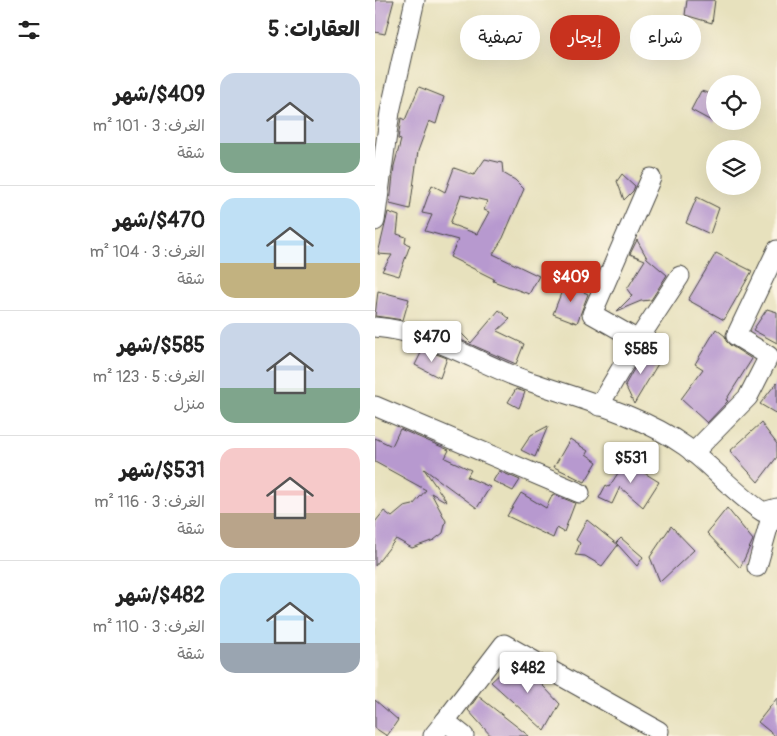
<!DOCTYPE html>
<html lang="ar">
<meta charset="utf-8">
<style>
:root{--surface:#fff;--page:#f2f2f2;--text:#222;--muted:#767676;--line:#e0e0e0;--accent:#c8321e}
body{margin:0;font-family:Pangolin,"Playpen Sans Arabic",sans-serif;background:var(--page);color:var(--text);direction:rtl;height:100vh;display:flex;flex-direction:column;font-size:19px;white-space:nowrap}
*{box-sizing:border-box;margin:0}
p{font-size:16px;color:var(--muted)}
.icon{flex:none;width:28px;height:28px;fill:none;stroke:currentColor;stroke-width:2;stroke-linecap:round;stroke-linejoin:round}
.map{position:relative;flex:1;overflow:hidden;direction:ltr}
.details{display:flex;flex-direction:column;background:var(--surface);width:375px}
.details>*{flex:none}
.guide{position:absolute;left:15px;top:15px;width:311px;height:45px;direction:rtl;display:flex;gap:10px}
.controls{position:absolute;left:331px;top:75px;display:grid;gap:10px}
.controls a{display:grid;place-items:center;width:55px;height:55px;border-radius:50%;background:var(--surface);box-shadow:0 5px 20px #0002;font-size:25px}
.price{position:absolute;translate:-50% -42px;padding:0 11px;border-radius:5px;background:#fff;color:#222;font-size:16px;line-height:32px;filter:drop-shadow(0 1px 2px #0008)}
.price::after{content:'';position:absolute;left:50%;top:30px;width:15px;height:11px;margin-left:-8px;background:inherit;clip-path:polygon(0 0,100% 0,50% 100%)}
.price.on{background:var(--accent);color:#fff}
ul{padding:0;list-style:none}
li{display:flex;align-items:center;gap:15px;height:125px;padding:0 15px}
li+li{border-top:1px solid var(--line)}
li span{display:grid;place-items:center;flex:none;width:140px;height:100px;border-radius:15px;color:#555}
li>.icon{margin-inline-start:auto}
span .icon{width:60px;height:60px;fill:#fffc;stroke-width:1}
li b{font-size:21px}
h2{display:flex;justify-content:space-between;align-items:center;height:60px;padding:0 15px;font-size:21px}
.pill{padding:0 18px;border-radius:22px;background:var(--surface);box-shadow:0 5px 20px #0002;font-size:18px;line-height:45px}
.pill.on{background:var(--accent);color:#fff}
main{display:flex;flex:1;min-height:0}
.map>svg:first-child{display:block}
</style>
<main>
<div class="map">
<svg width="402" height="736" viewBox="0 0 402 736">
<rect width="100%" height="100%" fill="#fcf5e5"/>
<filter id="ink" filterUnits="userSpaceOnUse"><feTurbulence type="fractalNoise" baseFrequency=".02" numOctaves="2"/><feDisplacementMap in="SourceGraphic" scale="10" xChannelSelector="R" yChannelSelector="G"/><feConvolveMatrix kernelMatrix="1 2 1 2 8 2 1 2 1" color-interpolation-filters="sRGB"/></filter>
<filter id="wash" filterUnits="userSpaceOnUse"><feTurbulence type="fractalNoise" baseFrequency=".0096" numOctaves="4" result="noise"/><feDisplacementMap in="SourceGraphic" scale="20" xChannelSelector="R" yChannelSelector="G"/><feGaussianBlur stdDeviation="1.12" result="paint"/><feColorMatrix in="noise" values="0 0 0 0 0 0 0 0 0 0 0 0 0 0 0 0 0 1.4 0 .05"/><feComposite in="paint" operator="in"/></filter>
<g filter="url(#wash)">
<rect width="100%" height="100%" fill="#e7e1bd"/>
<g id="blocks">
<g fill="#b799cf" fill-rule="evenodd">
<polygon points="0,0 19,0 10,34 0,32"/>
<polygon points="312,0 340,0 337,23 310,15"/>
<polygon points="44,87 69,97 61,124 54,121 43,151 35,209 15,204 19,166 26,140 23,139 26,118 30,120"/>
<polygon points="326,91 340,95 340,123 316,110"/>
<path d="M110,159L127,163L128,173L140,180L149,189L128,238L118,254L164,276L154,294L118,281L119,279L75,257L83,240L50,231L57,215L47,213L57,185L70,192L79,168L99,175ZM86,195L112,201L109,210L114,212L102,234L75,224Z"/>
<polygon points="247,174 260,186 258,191 249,200 242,181"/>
<polygon points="322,197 344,208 335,234 311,223"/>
<polygon points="13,212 24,216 22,234 31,237 30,243 35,245 24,276 7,271 17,255 3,254"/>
<polygon points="262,240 272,258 292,275 276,300 266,301 242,311 257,296 252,289 270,260 255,254"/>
<polygon points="341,253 377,271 349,320 313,300"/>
<polygon points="190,283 213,294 202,323 178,314"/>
<polygon points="3,291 34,299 28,320 0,316"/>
<polygon points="392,309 402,312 402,343 378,330"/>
<polygon points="124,310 135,319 122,331 149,344 141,364 81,338 86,333 96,343"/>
<polygon points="341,329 350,336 351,341 355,345 377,359 351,400 353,401 332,423 306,399 328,369 320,364"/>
<polygon points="271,348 284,362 259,404 250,385"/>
<polygon points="48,349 72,358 65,378 40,365"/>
<polygon points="402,382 402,414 385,404"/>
<polygon points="141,389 150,392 144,408 133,402"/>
<polygon points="386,423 402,444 402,457 383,482 355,451"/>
<polygon points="173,426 160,457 146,450 156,435"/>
<polygon points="25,429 74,450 70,458 96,470 92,477 115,487 102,508 49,469 72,502 56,493 71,521 68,533 59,540 37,548 21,539 0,566 0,522 9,511 17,517 29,507 38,505 51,490 0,462 0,438 17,446"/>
<polygon points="195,439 213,451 211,454 222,462 210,482 179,467"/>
<polygon points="256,453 263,469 284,482 268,507 245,487 237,504 224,498 231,485 234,487"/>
<polygon points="124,471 145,480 138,491 118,481"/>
<polygon points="146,493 171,508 178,494 200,503 189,532 182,528 178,538 132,516"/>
<polygon points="352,508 378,540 365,568 332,533"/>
<polygon points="212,520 243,545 241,543 246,538 268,557 262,566 243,545 227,566 210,556 200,555 205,543 201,540"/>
<polygon points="296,526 319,550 285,582 275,557"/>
<polygon points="138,662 155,672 185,704 170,731 116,682"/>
<polygon points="103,696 154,736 116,736 93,710"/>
<polygon points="402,698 402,736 400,736 383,722"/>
<polygon points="0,700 23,720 12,736 0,728"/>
</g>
</g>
</g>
<g filter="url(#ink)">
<use href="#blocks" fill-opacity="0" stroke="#474641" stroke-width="1"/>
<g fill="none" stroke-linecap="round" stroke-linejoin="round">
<defs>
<g id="minor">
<polyline points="0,221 15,112 40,0"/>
<path d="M0,327C52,331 94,358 142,377C198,398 260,411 310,446C336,465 361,495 388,512L402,508"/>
<polyline points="263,340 217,314 276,178"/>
<polyline points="0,406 205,493"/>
<polyline points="224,406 263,340 305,276"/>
<polyline points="318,453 373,397 394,356 361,336 402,250"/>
<polyline points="382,567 398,510"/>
<polyline points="70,721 129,644 284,731"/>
<polyline points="58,736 70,721 89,736"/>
</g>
</defs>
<use href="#minor" stroke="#474641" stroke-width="21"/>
<use href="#minor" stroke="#fff" stroke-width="19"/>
</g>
</g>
</svg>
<div class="controls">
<a><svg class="icon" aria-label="locate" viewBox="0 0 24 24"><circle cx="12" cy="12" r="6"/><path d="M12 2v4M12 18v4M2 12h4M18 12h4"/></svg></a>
<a><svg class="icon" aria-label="layers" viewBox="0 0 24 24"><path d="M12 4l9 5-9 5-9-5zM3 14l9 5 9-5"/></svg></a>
</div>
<b class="price on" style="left:196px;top:303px">$409</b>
<b class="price" style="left:57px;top:363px">$470</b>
<b class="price" style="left:266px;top:375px">$585</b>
<b class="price" style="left:256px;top:484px">$531</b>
<b class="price" style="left:153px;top:694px">$482</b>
<div class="guide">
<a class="pill">شراء</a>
<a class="pill on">إيجار</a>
<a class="pill">تصفية</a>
</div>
</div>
<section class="details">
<h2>العقارات: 5<svg class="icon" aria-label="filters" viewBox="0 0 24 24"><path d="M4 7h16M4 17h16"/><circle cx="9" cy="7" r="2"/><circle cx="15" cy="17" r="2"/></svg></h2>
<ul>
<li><span style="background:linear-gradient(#c9d6e8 70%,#7fa58c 0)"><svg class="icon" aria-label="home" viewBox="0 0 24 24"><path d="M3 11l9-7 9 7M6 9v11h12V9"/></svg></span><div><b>$409/شهر</b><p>الغرف: 3 · 101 m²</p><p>شقة</p></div></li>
<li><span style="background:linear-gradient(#bfe0f5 65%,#c2b280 0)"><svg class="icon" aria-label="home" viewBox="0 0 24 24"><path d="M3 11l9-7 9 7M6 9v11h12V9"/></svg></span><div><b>$470/شهر</b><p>الغرف: 3 · 104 m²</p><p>شقة</p></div></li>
<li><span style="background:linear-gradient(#c9d6e8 65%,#7fa58c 0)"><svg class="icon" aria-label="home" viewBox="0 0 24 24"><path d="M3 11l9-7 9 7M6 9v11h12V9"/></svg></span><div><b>$585/شهر</b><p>الغرف: 5 · 123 m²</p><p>منزل</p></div></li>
<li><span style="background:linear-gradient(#f6c9c9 65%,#b9a48a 0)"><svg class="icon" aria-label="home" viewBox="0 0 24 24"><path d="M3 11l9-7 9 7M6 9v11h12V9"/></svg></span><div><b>$531/شهر</b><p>الغرف: 3 · 116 m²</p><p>شقة</p></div></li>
<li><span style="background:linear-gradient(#bfe0f5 70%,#9aa5b1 0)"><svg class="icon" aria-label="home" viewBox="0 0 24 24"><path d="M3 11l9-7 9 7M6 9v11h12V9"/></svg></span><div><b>$482/شهر</b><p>الغرف: 3 · 110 m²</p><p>شقة</p></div></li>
</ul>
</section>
</main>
